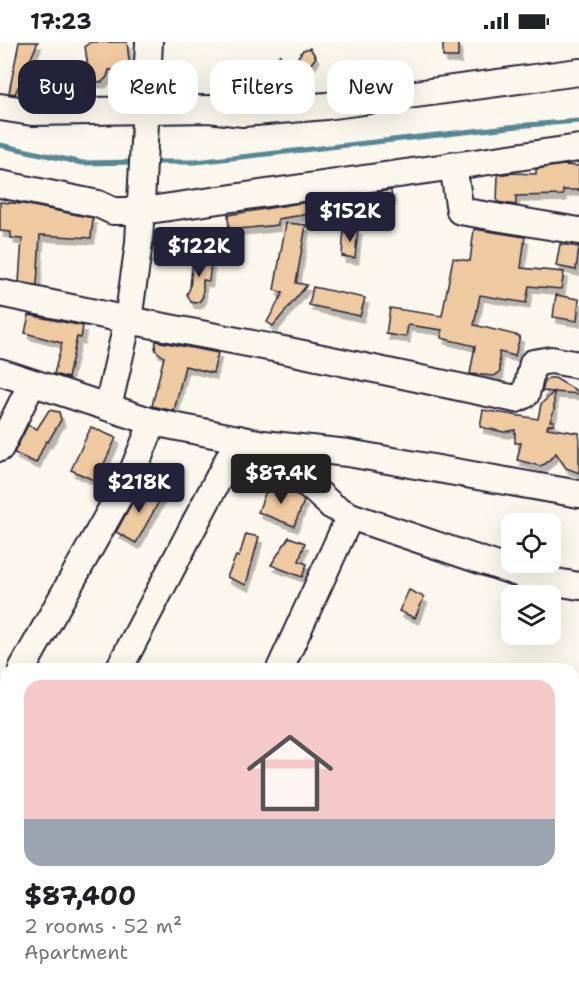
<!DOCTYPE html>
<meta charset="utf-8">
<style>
:root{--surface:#fff;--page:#f2f2f2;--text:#202124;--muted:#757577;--line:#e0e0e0;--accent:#22223b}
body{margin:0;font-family:"Shantell Sans",sans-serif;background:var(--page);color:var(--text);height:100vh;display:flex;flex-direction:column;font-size:22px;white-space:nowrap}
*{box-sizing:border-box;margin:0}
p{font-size:20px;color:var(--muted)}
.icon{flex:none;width:33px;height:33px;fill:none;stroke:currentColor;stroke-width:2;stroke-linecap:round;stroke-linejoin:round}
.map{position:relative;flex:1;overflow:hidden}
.panel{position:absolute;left:0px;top:621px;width:579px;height:332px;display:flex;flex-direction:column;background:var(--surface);border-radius:18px 18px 0 0;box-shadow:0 6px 24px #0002}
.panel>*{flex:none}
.guide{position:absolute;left:18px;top:18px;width:543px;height:54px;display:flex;gap:12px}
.tools{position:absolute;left:501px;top:471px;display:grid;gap:12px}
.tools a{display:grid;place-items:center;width:60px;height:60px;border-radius:12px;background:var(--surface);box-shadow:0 6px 24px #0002;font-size:30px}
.price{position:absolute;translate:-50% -51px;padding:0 14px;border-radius:6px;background:var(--accent);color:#fff;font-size:20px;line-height:39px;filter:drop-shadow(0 2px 3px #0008)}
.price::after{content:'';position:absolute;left:50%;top:36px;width:18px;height:14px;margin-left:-9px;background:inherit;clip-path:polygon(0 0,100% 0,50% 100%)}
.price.current{background:#222;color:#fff}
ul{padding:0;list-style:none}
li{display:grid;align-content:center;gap:12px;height:318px;padding:0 24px}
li+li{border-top:2px solid var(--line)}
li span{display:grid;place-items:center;height:186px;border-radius:18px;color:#555}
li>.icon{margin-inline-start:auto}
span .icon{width:108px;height:108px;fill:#fffc;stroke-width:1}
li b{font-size:26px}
.chip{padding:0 21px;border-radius:18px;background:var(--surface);box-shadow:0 6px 24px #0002;font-size:21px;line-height:54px}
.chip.current{background:var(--accent);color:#fff}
.status{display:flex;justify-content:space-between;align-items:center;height:42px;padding:0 30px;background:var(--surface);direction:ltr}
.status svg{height:16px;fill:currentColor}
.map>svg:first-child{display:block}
</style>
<div class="status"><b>17:23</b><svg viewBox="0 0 49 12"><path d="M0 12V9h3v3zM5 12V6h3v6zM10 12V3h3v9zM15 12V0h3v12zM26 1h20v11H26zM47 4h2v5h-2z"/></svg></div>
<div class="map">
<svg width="579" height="952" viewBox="0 0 579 952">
<defs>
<filter id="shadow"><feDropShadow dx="3.5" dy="6" stdDeviation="0" flood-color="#0004"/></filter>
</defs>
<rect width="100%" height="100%" fill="#fbf7ec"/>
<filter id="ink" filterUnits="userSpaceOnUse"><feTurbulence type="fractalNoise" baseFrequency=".0167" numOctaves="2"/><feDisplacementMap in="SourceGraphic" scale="12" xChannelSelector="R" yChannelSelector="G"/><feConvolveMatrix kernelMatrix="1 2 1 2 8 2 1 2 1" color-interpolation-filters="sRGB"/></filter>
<g filter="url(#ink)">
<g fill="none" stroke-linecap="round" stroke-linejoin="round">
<g stroke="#578795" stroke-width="5">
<polyline points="0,103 82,121 138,120"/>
<polyline points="150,120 196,120 527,83 579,79"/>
</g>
</g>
<g fill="#efc99f" stroke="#22223b" stroke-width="1.5" filter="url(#shadow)">
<polygon points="19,0 38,0 15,52 9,51"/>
<polygon points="91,0 127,0 130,27 109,28 107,35 102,40 92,39 89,33 85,4"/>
<rect x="443" y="0" width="15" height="15"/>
<polygon points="310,6 316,15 311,22 305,21 298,15 303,8"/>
<polygon points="280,13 280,33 276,36 270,37 266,31 267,25"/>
<polygon points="563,123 579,124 579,148 563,148 563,153 516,154 516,163 497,160 498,133 511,131 536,132 536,127"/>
<polygon points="391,148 392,158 374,161 373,151"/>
<polygon points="0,160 23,162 93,176 91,196 40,193 37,243 19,240 22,197 11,196 11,190 0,189"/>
<polygon points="300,161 321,161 322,170 278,177 278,183 229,188 228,173"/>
<polygon points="286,181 306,183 296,241 307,243 273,284 267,280 283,251 274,248"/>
<polygon points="344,186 358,187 355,216 342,214"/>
<polygon points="474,187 525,195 521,226 564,230 561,247 529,244 526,261 480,253 474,283 520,294 515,314 499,310 500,330 494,334 470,332 475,304 441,296 442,288 408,283 406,295 386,292 390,266 442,274 453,216 470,219"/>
<polygon points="560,202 579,205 576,228 556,224"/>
<polygon points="193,214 203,214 203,219 211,220 209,239 203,238 203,254 200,259 196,261 191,260 187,252 190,246"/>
<polygon points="313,245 365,256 360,274 309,263"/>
<polygon points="556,253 579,257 577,279 553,275"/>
<polygon points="29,273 83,284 81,296 77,295 68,336 54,332 62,301 25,291"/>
<polygon points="156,299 218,311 213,331 185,324 174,369 152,364 164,315 155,308"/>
<polygon points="549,336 555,336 579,350 579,352 542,349 545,339"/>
<polygon points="554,350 554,368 550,379 554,379 554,382 548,383 547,386 579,391 579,431 566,426 556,411 545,422 540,424 517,418 521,401 515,401 515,388 504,390 480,385 483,368 538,377 541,362"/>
<polygon points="49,368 59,370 61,378 48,400 46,399 36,421 14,411 28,383 37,387"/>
<polygon points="91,385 116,396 96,439 71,428"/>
<polygon points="269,441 296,452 304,459 294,484 258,470"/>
<polygon points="142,443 162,454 136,501 116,490"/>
<polygon points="246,492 259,495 246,543 227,535 236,514 239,515"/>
<polygon points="289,495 305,501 299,519 307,522 302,535 271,523"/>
<polygon points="409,548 424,555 415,576 399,569"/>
</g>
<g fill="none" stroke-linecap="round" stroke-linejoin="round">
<defs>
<g id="minor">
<polyline points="0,65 32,70 209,67 243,71 326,64 579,30"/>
<polyline points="453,123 460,169 579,189"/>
<polyline points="0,142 98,162 113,169 142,169 579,106"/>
<polyline points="0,251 128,278 289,309 516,357 526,352 533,321 551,318 579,323"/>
<polyline points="0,330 153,380 263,402 348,411 579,452"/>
<polyline points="108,365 128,278 139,201 149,0"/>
<polyline points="263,402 332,464 350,474 533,536 579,544"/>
<polyline points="0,406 32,341"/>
<polyline points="22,627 133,429 153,380"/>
<polyline points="119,627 239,397"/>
<polyline points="280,627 350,474"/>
<polyline points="0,664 6,654"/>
<polyline points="573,669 579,657"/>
<polyline points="0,831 6,821"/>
<polyline points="573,881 579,868"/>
<polyline points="187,946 189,952"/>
<polyline points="422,952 425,946"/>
</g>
</defs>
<use href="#minor" stroke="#22223b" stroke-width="30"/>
<use href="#minor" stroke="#fbf7ec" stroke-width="26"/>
</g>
</g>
</svg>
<div class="tools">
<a><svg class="icon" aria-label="locate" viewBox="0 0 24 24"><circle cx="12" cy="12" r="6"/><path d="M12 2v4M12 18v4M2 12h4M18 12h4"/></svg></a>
<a><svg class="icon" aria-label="layers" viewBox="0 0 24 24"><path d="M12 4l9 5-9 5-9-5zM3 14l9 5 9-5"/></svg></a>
</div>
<b class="price" style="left:350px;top:201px">$152K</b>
<b class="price" style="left:199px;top:236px">$122K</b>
<b class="price current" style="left:281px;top:463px">$87.4K</b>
<b class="price" style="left:139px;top:472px">$218K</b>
<div class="guide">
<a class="chip current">Buy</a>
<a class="chip">Rent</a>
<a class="chip">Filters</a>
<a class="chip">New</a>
</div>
<section class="panel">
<ul>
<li><span style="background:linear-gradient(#f6c9c9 75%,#9aa5b1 0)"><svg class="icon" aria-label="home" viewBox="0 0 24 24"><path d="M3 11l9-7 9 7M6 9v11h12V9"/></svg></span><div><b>$87,400</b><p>2 rooms · 52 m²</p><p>Apartment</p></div></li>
</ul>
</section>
</div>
